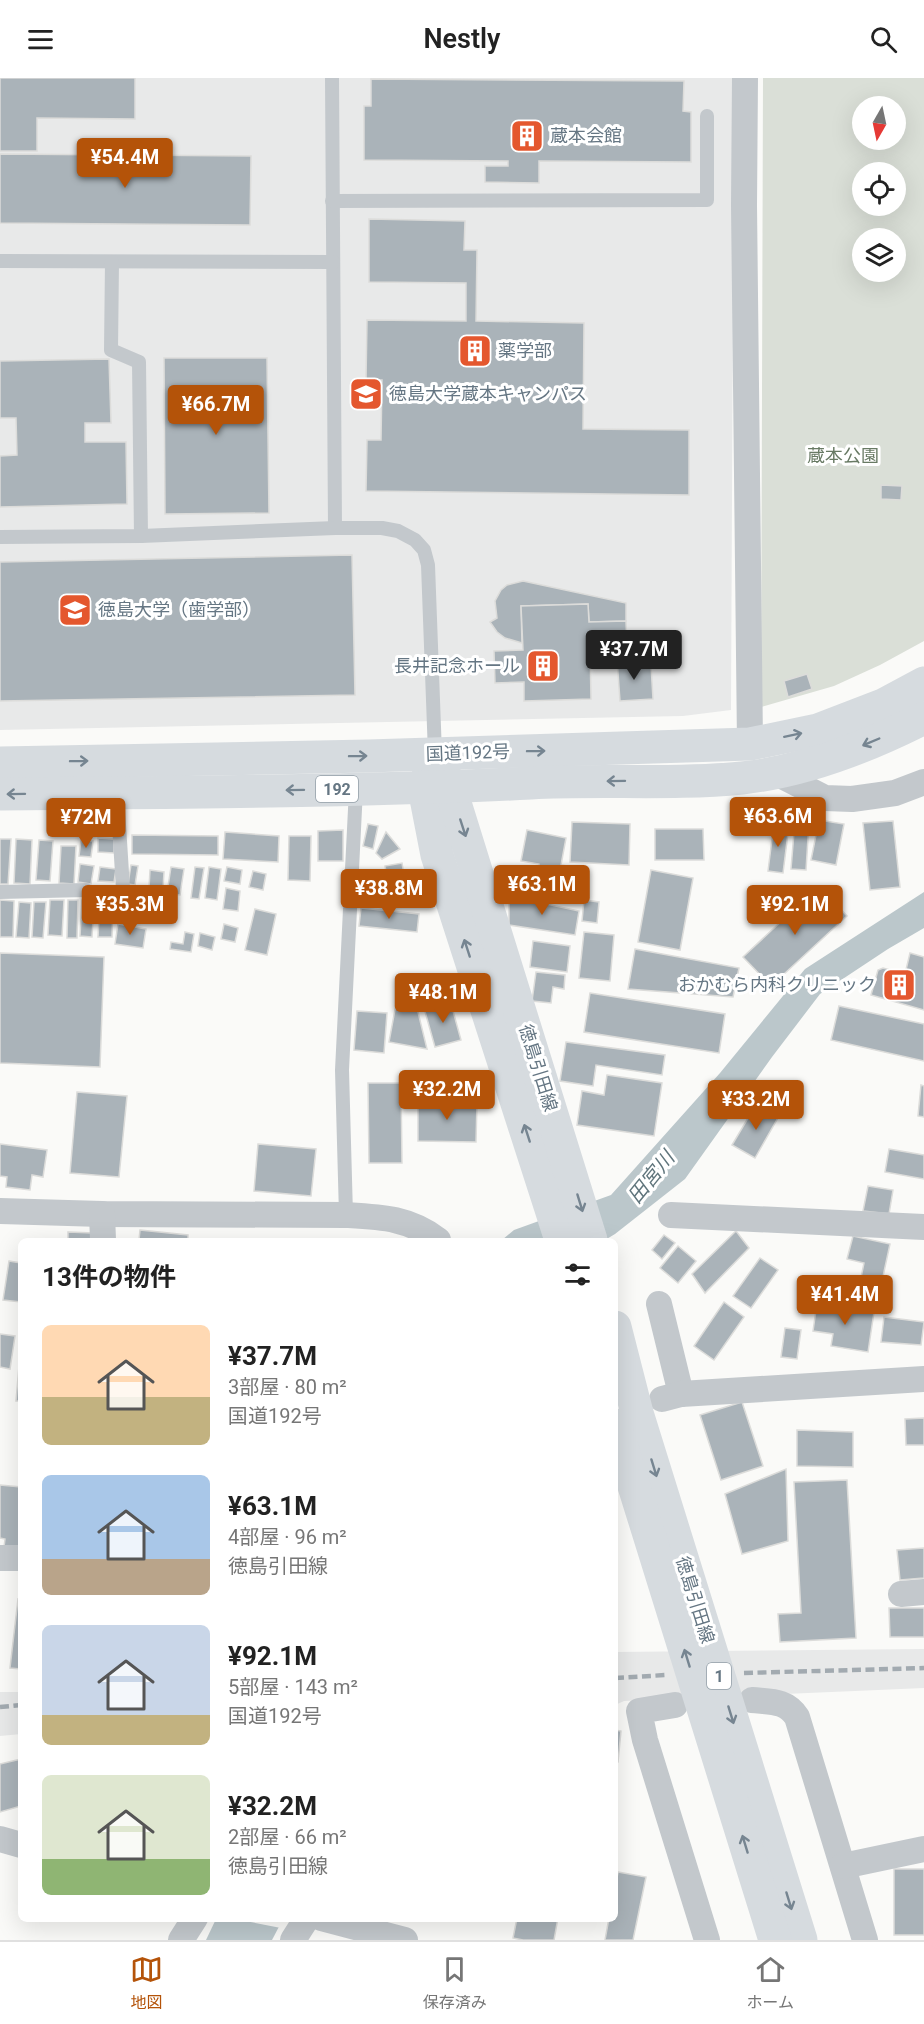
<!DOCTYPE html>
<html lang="ja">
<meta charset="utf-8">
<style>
:root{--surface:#fff;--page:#f6f6f6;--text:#222;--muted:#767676;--line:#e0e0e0;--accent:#b45309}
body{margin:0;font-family:Roboto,"Noto Sans JP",sans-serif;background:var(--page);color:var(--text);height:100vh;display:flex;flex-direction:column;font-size:22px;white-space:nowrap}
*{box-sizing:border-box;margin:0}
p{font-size:20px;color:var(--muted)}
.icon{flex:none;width:33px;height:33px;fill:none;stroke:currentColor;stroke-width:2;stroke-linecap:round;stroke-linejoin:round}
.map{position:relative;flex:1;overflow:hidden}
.panel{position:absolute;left:18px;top:1160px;width:600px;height:684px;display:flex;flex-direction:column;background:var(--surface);border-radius:9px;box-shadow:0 6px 24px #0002}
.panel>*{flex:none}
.needle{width:39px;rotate:189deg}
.fabs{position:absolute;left:852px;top:18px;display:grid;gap:12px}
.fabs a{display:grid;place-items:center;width:54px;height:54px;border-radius:50%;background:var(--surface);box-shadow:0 6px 24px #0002;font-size:30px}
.price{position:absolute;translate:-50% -51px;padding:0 14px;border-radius:6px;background:var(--accent);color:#fff;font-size:20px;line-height:39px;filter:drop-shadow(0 2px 3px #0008)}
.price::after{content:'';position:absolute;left:50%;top:36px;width:18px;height:14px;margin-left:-9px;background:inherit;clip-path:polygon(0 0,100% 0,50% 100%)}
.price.on{background:#222;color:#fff}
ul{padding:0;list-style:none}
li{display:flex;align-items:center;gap:18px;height:150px;padding:0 24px}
li span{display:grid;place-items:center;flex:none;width:168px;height:120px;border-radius:9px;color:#555}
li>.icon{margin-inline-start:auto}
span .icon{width:72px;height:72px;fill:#fffc;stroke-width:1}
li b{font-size:26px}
h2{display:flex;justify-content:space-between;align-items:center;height:72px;padding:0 24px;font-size:26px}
header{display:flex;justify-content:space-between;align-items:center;height:78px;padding:0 24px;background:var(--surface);font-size:27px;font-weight:600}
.menu{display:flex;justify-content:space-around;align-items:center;height:84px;border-top:2px solid var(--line);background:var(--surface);font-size:16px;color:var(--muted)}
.menu a{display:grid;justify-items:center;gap:3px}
.menu .on{color:var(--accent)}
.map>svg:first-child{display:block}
</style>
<header><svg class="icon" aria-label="menu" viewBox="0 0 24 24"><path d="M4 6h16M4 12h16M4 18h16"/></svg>Nestly<svg class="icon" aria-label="search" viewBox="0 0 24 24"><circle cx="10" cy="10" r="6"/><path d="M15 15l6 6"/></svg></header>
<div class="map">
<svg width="924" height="1862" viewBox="0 0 924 1862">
<rect width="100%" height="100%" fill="#fafaf8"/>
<g fill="#e8e9e9">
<polygon points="0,0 734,0 731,632 683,638 0,652"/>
<polygon points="924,1571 924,1610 624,1623 615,1627 615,1574"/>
<polygon points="0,1614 21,1614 21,1656 0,1658"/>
</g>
<path fill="#dadfd7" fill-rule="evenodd" d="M763,0H924V563L880,587L834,608L761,629ZM862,28H896V62H862ZM862,94H896V128H862ZM862,160H896V194H862Z"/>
<g fill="#bbc7cb">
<polygon points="924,814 924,850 888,871 820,916 772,979 685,1101 615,1156 605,1162 502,1162 514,1152 611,1117 720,995 805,891"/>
<polygon points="216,1841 283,1841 272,1862 206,1862"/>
</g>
<polygon fill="#fafaf8" points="286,1840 281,1850 235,1841 235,1840"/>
<g fill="#aab3b9" stroke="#dcdcda" stroke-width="1.5">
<polygon points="0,0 135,0 135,41 37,40 37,73 0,73"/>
<polygon points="371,1 684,3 683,33 691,34 691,84 539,83 539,105 485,104 485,88 508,88 508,83 364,82 364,28 371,28"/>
<polygon points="0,76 251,78 250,147 0,145"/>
<polygon points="369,141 465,143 464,172 477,172 476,243 584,245 583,351 689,352 689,417 366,413 367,362 381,362 382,302 366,302 367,242 466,243 466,205 369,204"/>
<polygon points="164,280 267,280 269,435 165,436"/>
<polygon points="109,281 111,345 85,345 85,364 126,364 127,426 0,429 0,378 17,377 16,340 0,340 0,283"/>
<polygon points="881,407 902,408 901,422 881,421"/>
<polygon points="352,477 355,617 0,623 0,484"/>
<polygon points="523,503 626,525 626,543 589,544 588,526 521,528 522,565 505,560 497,554 490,544 497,540 495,523 501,512 507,507"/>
<polygon points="588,526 589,544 626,543 627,570 590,570 591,621 524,623 524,604 495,605 494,573 523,572 521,528"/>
<polygon points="633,580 634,587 651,587 653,621 620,623 617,581"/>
<polygon points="807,596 812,611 788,619 784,603"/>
<polygon points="795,742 809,744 806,792 791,791"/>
<polygon points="819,742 844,746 836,787 811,782"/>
<polygon points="893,743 900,809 870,812 863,745"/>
<polygon points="572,744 630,746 629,787 570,784"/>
<polygon points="774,745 789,747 783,795 768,793"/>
<polygon points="368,746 378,748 373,771 363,768"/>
<polygon points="655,751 703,751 704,782 655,782"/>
<polygon points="343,752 343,783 318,783 318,753"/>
<polygon points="527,752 566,760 561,787 581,790 574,823 559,820 562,805 537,800 539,786 521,783"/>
<polygon points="225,754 279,758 278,784 223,781"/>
<polygon points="386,754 400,771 382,781 376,775"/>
<polygon points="132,757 218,758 218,777 132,776"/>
<polygon points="289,758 311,758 310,803 288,802"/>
<polygon points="98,760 114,761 114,775 98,774"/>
<polygon points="0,761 11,761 8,806 0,806"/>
<polygon points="16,761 32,762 30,806 14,805"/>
<polygon points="39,762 53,763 50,803 36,802"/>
<polygon points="81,762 93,763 91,779 79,778"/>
<polygon points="61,768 76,768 74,806 59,805"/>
<polygon points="402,785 405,803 388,805 385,788"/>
<polygon points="80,786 94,788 91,806 78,804"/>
<polygon points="131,787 138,788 135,807 128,806"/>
<polygon points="100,789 116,791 114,804 98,803"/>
<polygon points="171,789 184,791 180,817 167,815"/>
<polygon points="195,789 204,790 199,821 191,820"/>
<polygon points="209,789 221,791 217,822 205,820"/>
<polygon points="227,789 242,792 240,806 224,803"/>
<polygon points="150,792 164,794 163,811 149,810"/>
<polygon points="651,792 693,800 680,872 638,864"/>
<polygon points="253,793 266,796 263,812 249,809"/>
<polygon points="411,808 414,825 384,830 381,813"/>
<polygon points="819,808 847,838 771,908 743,879"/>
<polygon points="226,810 240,813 238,833 223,831"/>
<polygon points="509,818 579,833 575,857 509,847"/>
<polygon points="0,822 14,823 13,859 0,859"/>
<polygon points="50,822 64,822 62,858 48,857"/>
<polygon points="68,822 78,822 77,860 67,860"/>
<polygon points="82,822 94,822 92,859 80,858"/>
<polygon points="100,822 113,823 112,859 98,859"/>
<polygon points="584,822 599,824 597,845 582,843"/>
<polygon points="19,824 31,825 29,860 16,859"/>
<polygon points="34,824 46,824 43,860 32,859"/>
<polygon points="361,830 419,836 417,854 359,848"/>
<polygon points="255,831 276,836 267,877 245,872"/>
<polygon points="118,846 146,851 143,870 115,866"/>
<polygon points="224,846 238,850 235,864 221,861"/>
<polygon points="185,854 194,856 191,874 170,871 171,864 183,866"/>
<polygon points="584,854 614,857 610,903 579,900"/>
<polygon points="200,855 215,859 212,872 198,868"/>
<polygon points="533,863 570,868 567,894 530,889"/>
<polygon points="635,871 739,890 733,919 628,911"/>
<polygon points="0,875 104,879 100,989 0,985"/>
<polygon points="910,875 924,879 924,932 871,917 878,892 883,890 905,896"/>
<polygon points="536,894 565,897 564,911 553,909 551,925 532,923"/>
<polygon points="590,915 725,936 719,975 584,954"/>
<polygon points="450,922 461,962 435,969 424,930"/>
<polygon points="396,926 417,930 427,971 389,964"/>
<polygon points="839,928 924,946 924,983 831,962"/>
<polygon points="357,933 387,935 384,975 354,972"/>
<polygon points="566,964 665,977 662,997 596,987 593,1008 560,1003"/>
<polygon points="607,997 662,1005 654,1058 577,1047 582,1013 604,1017"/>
<polygon points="368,1005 401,1005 402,1085 369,1085"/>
<polygon points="921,1007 924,1008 924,1039 918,1038"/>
<polygon points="77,1014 127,1018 119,1099 70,1095"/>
<polygon points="418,1023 477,1024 476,1064 418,1063"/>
<polygon points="757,1025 779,1038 755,1080 732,1067"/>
<polygon points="0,1066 47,1072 43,1099 32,1097 30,1112 6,1109 7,1099 0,1098"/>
<polygon points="258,1066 316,1071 311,1118 254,1113"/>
<polygon points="889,1071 924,1077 924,1101 885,1094"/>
<polygon points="868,1108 893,1112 889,1136 863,1133"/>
<polygon points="140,1152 188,1157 188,1162 139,1162"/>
<polygon points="736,1153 749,1170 705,1215 692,1196"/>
<polygon points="68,1154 93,1155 93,1162 68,1162"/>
<polygon points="664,1157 675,1165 662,1181 652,1172"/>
<polygon points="853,1158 890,1166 879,1217 858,1214 864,1185 847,1181"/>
<polygon points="678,1168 696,1183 678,1205 660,1190"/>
<polygon points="760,1180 778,1192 751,1230 733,1218"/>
<polygon points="9,1183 21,1185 21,1224 3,1222"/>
<polygon points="724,1224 744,1239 714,1282 694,1268"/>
<polygon points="817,1225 874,1234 868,1274 831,1268 833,1256 813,1253"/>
<polygon points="884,1239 924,1244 921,1267 881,1264"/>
<polygon points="785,1250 801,1252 797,1281 781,1279"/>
<polygon points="0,1256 15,1258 10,1291 0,1289"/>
<polygon points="20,1276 21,1276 21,1323 16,1323"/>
<polygon points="742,1324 763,1388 721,1402 700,1337"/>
<polygon points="924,1340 924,1367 906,1367 905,1341"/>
<polygon points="797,1352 853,1354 853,1389 797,1388"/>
<polygon points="786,1391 788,1463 742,1476 725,1416"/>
<polygon points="847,1402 856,1560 780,1564 778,1536 801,1535 794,1404"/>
<polygon points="0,1407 21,1409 21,1471 4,1469 5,1461 0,1460"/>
<polygon points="924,1470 924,1500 900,1502 897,1472"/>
<polygon points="18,1521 21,1522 21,1591 10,1590"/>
<polygon points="889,1530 924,1530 924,1559 890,1559"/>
<polygon points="615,1652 621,1653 618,1684 615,1684"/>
<polygon points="21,1681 21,1728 0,1734 0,1686"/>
<rect x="894" y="1791" width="30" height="66"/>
<polygon points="618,1794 646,1799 633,1862 605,1862 609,1840 615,1840 615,1810"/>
<polygon points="517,1840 558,1840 554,1862 523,1862 513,1860"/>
</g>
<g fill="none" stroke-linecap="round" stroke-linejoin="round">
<g stroke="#c3c8cc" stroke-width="14">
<polyline points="332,0 335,450"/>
<polyline points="332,123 707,122 707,38"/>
<polyline points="0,183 333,184"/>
<polyline points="112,184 111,272 139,284 141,458"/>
<polyline points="0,459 141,458 335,450 382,450 398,453 415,462 424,472 428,487 435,676"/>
<polyline points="117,715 123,811"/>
<polyline points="0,814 86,812"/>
<polyline points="346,1137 342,992 356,711"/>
</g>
<g stroke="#c3c8cc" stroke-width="26">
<polyline points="745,0 744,127 750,666"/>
<polyline points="774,694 825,720 852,721 895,715 924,704"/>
<path d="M0,1133L102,1136L346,1137C382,1139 409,1140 438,1162"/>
<polyline points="102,1136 103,1162"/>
<polyline points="671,1137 924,1149"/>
<polyline points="659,1226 681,1316"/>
<polyline points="662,1321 681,1316 924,1301"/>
<polyline points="0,1480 21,1480"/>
<polyline points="901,1516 924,1514"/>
<path d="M752,1622C771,1624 786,1622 797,1639L865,1862"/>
<polyline points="675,1627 639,1633 645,1662 707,1862"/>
<polyline points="0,1761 21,1767"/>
<polyline points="843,1788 924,1771"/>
<polyline points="321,1840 405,1862"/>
<polyline points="181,1862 195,1840"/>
<polyline points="293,1862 307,1840"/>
</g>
<g stroke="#d6dbdf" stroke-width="33">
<polyline points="433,683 424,710 437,777 561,1162"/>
<polyline points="439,683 450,709 591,1162"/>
<polyline points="615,1249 637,1335 801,1862"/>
<polyline points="615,1347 775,1862"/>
</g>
<g stroke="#d6dbdf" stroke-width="33">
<polyline points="0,685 368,678 750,666 818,652 883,627 924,605"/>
<path d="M0,716C177,714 354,714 531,705C601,701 672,707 742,700C806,693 867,669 924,640"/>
</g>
<g stroke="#a2aab0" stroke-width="4.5" stroke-dasharray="9 4.5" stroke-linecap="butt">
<polyline points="744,1595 924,1590"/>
<polyline points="615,1600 666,1597"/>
<polyline points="0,1629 21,1627"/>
</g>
</g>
<defs><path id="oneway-shaft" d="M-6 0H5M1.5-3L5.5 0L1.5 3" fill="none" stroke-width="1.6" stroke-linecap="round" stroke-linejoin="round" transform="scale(1.5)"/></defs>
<g stroke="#768591">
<use href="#oneway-shaft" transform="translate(793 657) rotate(-12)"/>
<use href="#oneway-shaft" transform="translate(871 664) rotate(157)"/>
<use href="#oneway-shaft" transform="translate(536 673) rotate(-1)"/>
<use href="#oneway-shaft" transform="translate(358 678) rotate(-1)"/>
<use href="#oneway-shaft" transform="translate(79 683) rotate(-1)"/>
<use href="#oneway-shaft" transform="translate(616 703) rotate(179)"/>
<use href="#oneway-shaft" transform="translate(295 712) rotate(179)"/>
<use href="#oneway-shaft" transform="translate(16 716) rotate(179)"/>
<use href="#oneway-shaft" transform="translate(463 750) rotate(72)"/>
<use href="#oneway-shaft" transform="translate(467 870) rotate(-108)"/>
<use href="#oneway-shaft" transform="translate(527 1055) rotate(-108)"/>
<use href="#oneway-shaft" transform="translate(580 1125) rotate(73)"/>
<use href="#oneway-shaft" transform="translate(654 1390) rotate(73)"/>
<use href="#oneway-shaft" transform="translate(687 1580) rotate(-107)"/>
<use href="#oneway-shaft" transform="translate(731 1637) rotate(73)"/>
<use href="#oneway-shaft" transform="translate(745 1766) rotate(-107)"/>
<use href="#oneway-shaft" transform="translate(789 1823) rotate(73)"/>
</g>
<defs>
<symbol id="building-square" viewBox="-11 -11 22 22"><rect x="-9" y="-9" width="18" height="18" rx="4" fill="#e4572e" stroke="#fff"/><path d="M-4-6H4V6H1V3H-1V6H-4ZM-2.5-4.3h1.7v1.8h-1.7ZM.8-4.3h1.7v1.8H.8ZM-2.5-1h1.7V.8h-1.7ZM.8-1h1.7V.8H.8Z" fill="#fff"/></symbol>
<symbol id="university-square" viewBox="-11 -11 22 22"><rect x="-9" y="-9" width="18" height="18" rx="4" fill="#e4572e" stroke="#fff"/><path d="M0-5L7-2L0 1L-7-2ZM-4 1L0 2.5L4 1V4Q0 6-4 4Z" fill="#fff"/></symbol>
</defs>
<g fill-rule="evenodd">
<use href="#building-square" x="508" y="39" width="38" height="38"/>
<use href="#building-square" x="456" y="254" width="38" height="38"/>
<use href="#university-square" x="347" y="297" width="38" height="38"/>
<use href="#university-square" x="56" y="513" width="38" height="38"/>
<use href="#building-square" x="524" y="569" width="38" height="38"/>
<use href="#building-square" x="880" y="888" width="38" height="38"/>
</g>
<g text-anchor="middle" stroke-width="6" stroke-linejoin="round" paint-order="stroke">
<g fill="#fff" stroke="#939fa8" stroke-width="1.5">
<rect x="316" y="698" width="42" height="26" rx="4.5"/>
<rect x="707" y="1585" width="24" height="26" rx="4.5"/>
</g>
<g font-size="16" font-weight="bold" fill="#657683">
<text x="337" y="717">192</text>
<text x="719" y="1604">1</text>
</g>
<g font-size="18" fill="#657683" stroke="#fff" text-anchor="start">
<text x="550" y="64">蔵本会館</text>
<text x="498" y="279">薬学部</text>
<text x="389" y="322">徳島大学蔵本キャンパス</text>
<text x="98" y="538">徳島大学（歯学部）</text>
<text x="520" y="594" text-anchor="end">長井記念ホール</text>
<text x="876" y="913" text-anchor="end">おかむら内科クリニック</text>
</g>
<g font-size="18" fill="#687a64" stroke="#fff">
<text x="843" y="384">蔵本公園</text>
</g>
<g font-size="18" fill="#657683" stroke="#fff">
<text transform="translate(468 675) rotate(-2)" y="6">国道192号</text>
<text transform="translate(538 990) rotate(73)" y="6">徳島引田線</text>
<text transform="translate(695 1522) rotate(73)" y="6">徳島引田線</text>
</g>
<g font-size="20" font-style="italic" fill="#60757c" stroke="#fff">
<text transform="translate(651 1099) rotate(-51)" y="7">田宮川</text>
</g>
</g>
</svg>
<div class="fabs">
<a><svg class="needle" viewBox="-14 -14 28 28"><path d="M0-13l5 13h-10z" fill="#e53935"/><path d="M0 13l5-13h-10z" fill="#767676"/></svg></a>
<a><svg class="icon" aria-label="locate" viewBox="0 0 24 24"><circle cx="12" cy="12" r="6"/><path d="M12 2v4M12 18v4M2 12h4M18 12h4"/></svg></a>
<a><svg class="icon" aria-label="layers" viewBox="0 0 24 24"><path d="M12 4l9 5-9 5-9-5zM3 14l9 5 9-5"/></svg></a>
</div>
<b class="price" style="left:125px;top:111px">¥54.4M</b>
<b class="price" style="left:216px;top:358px">¥66.7M</b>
<b class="price on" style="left:634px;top:603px">¥37.7M</b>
<b class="price" style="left:778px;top:770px">¥63.6M</b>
<b class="price" style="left:86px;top:771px">¥72M</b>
<b class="price" style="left:542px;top:838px">¥63.1M</b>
<b class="price" style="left:389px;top:842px">¥38.8M</b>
<b class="price" style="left:130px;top:858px">¥35.3M</b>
<b class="price" style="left:795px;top:858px">¥92.1M</b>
<b class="price" style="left:443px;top:946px">¥48.1M</b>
<b class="price" style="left:447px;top:1043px">¥32.2M</b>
<b class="price" style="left:756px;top:1053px">¥33.2M</b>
<b class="price" style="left:845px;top:1248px">¥41.4M</b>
<section class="panel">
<h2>13件の物件<svg class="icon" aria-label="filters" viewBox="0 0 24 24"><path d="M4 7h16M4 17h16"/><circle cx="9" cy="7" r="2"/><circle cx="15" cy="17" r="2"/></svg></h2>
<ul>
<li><span style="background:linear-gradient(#ffd9b3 60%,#c2b280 0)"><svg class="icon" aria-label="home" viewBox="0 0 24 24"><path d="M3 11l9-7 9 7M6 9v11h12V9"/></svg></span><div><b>¥37.7M</b><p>3部屋 · 80 m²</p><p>国道192号</p></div></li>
<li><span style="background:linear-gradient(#a9c7e8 70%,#b9a48a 0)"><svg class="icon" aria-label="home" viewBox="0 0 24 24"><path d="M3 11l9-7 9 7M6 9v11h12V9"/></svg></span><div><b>¥63.1M</b><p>4部屋 · 96 m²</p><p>徳島引田線</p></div></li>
<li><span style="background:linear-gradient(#c9d6e8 75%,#c2b280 0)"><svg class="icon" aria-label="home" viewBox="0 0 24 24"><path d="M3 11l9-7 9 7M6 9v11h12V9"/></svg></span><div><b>¥92.1M</b><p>5部屋 · 143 m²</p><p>国道192号</p></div></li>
<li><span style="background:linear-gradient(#dfe7d0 70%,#8fb573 0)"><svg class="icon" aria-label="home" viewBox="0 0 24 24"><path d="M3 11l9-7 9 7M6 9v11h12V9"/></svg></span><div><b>¥32.2M</b><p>2部屋 · 66 m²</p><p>徳島引田線</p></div></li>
</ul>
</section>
</div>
<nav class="menu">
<a class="on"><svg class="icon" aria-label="map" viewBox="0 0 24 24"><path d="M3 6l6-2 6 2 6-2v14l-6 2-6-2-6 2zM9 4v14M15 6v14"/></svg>地図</a>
<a><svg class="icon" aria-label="saved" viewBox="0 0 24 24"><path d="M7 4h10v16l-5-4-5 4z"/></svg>保存済み</a>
<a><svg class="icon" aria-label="home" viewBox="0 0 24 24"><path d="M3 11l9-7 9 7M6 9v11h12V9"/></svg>ホーム</a>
</nav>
